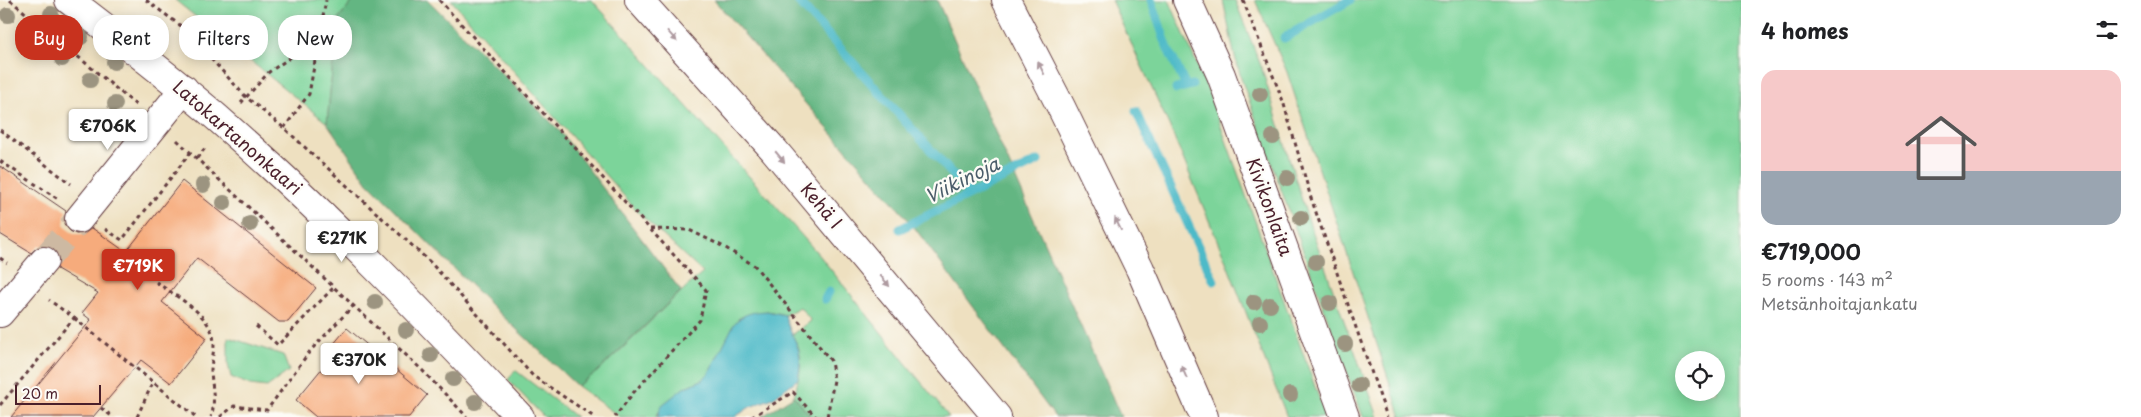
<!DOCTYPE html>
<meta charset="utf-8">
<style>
:root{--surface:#fff;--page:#f2f2f2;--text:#202124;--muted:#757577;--accent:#c8321e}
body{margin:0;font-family:"Playpen Sans",sans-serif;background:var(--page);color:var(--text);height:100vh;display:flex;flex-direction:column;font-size:19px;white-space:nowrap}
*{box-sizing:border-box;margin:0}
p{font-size:16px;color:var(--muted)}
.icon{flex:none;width:28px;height:28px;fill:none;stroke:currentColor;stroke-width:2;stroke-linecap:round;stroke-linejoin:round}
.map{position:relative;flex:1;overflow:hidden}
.panel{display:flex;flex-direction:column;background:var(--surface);width:400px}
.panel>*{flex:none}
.banner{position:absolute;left:15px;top:15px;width:475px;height:45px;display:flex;gap:10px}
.buttons{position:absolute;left:1675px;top:351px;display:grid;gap:10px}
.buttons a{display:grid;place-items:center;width:50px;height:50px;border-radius:50%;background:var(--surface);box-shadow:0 2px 12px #0003;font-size:25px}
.scale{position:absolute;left:15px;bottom:12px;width:86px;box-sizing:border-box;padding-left:5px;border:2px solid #4a1f2b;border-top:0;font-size:14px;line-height:18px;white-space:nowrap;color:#4a1f2b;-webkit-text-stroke:4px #fdfcf7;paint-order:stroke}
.price{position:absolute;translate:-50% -42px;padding:0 11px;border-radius:5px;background:#fff;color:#222;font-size:16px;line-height:32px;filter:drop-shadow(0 1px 2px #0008)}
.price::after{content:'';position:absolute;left:50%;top:30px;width:15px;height:11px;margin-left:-8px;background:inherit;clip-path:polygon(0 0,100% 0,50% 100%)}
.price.on{background:var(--accent);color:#fff}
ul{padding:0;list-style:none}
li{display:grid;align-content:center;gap:10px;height:265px;padding:0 20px}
li span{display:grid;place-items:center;height:155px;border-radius:15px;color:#555}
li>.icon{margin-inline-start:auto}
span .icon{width:90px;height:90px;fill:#fffc;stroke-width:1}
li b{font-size:21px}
h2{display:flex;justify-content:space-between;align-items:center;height:60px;padding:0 20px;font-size:21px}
.pill{padding:0 18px;border-radius:20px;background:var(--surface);box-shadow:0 2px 12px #0003;font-size:18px;line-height:45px}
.pill.on{background:var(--accent);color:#fff}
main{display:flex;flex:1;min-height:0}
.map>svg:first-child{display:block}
</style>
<main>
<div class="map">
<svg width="1741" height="417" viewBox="0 0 1741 417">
<rect width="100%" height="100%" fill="#fdfcf7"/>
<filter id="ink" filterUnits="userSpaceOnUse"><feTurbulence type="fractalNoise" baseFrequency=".02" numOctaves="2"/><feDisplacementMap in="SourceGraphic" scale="10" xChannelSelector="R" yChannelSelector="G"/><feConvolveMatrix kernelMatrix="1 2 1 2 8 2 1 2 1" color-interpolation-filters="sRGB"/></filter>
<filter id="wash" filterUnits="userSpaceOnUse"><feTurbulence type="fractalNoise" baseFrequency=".0096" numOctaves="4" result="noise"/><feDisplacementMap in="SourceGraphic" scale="20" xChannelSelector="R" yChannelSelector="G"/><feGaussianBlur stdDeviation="1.12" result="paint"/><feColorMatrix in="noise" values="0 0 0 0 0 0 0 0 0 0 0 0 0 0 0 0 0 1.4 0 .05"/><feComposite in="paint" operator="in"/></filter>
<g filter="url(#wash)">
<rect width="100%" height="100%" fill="#eee0c0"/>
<g fill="#7bd49a" stroke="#627a62" fill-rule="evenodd">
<polygon points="175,0 354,0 337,21 327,123"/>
<path d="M451,0H592L820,256L949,417H811L794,396C800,372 806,358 792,335L811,321L800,307L785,315L767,311L739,318L709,373L702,380L685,387L657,414V417H620L577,386C623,354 659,308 703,273L639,213Z"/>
<polygon points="1111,0 1169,0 1206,85 1326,417 1287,417 1225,259 1169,125"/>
<polygon points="1223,0 1235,0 1261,66 1305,210 1378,417 1363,417 1242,81 1234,53"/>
<path d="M1255,0H1741V417H1401L1287,72ZM1684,360H1716V392H1684Z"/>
<polygon points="228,337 283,355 289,371 267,387 250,385 231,377 228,364"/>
<polygon points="515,370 576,417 544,417 508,380"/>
</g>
<g fill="#64b682" stroke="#576a56">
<polygon points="354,0 428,0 559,130 681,291 597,372 577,386 495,309 368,183 327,123 337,21"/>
<polygon points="714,0 937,0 1121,417 1055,417 911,223"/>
<polygon points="794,396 811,417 761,417"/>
</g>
<path fill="#4dbac8" stroke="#4c6c7a" d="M767,311L785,315C793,345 805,345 798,379L773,398L750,407L735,417H657L662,405L685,387L702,380L709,373L734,324C743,313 753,312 767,311Z"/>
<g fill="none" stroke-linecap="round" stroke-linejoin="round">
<g stroke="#4dbac8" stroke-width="9">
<polyline points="797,0 970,194"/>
<polyline points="1151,0 1168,49 1186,86"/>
<polyline points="1284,38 1350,0"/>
<polyline points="1176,89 1192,85"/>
<polyline points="1136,111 1214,281"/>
<polyline points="900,229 1038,161"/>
<polyline points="825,299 829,292"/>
</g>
</g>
<g id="blocks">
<g fill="#f6ab7c">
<polygon points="0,166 66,211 64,224 70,231 76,234 84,234 92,228 126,252 182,181 316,288 288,322 279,322 197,258 162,302 207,338 171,383 141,360 93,417 11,417 91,320 82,313 98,293 57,269 59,256 54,249 46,246 39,246 31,253 0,234"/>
<polygon points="347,328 427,395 409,417 316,417 296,400 328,361 323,357"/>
</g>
</g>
</g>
<g filter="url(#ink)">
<use href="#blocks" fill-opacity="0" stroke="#633c41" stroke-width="1"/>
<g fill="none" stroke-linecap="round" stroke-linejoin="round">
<polyline stroke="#cdb9a2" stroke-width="28" stroke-dasharray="28 14" stroke-linecap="butt" points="44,261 79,219"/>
<defs>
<g id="minor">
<path d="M69,0C121,40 174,80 223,123C328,215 424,315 520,417"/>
<polyline points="1187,0 1221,75 1345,417"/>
<polyline points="79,219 184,89"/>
<polyline points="0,313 44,261"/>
</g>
<g id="highway">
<polyline points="639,0 774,150 997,417"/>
<polyline points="1006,0 1061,107 1140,269 1204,417"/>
</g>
</defs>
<use href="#minor" stroke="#633c41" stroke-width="30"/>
<use href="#highway" stroke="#633c41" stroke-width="30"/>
<g stroke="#633c41" stroke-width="3" stroke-dasharray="4 4" stroke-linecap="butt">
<polyline points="10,0 136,105"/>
<polyline points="146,0 181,26 246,97 284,128 430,262 533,376 594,417"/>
<polyline points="439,0 706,290 700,320 633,393 615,417"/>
<polyline points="1243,0 1283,101 1311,198 1387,417"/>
<polyline points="241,103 269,72 319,38"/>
<polyline points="284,128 309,94 326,0"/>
<polyline points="0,130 71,184"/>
<polyline points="177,140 422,370 467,417"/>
<polyline points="197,158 206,147"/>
<polyline points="0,161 58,199"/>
<polyline points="105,229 122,240 191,152"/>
<polyline points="650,229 689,230 724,247 755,266 831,361 834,380 827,417"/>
<polyline points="0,258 7,263"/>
<path d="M156,282C176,297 214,315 214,344C214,353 211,362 211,371C212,387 216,402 211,417"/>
<polyline points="74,318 196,417"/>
<polyline points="256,326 278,345 335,286"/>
<polyline points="0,405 74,318 49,300"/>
<polyline points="101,408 113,417"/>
<polyline points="137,417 153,382"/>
<polyline points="220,417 234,406 267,410 310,351 353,306"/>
<polyline points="752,417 793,392 816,417"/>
</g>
<use href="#minor" stroke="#fff" stroke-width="28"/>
<use href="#highway" stroke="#fff" stroke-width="28"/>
</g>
<g fill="#9c9480">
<circle cx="51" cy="14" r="8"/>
<circle cx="8" cy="15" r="8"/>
<circle cx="81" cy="37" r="8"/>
<circle cx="37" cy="40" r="8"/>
<circle cx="62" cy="59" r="8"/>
<circle cx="114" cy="62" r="8"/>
<circle cx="90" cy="80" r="8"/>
<circle cx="1260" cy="94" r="8"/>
<circle cx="115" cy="104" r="8"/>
<circle cx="1273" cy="137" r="8"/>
<circle cx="1287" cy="178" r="8"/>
<circle cx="203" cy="185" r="8"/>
<circle cx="224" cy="203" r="8"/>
<circle cx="1301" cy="218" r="8"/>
<circle cx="250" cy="224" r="8"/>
<circle cx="1316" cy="262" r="8"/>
<circle cx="375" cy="302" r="8"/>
<circle cx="1254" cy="302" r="8"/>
<circle cx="1330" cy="303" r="8"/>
<circle cx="1270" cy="305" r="8"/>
<circle cx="1260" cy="323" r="8"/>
<circle cx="406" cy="330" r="8"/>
<circle cx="1345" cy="344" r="8"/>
<circle cx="431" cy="355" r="8"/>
<circle cx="453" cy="379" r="8"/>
<circle cx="1359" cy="385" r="8"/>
<circle cx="1290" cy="395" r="8"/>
<circle cx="475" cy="402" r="8"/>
</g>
<defs><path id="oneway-solid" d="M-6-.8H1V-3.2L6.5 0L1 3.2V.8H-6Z" transform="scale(1.25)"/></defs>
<g fill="#ae9aa0">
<use href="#oneway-solid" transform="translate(672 36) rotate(48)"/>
<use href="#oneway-solid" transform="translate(1041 68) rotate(-117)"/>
<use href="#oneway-solid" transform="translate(780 157) rotate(50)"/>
<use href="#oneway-solid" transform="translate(1118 224) rotate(-116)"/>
<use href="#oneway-solid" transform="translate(885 281) rotate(50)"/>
<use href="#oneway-solid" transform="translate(1184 372) rotate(-113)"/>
</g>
</g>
<g text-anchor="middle" stroke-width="4.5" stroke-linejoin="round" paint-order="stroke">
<g font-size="18" fill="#4a1f2b" stroke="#fdfcf7">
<text transform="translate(237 138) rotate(41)" y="6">Latokartanonkaari</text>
<text transform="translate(821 206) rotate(50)" y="6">Kehä I</text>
<text transform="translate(1269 207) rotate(70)" y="6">Kivikonlaita</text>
</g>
<g font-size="19" font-style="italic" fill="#4b5d6a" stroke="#fdfcf7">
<text transform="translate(962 180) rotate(-26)" y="7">Viikinoja</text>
</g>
</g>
</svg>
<div class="buttons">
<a><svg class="icon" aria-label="locate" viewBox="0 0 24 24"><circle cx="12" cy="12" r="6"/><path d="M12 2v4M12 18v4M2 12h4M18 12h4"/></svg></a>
</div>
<div class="scale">20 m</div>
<b class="price" style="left:108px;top:151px">€706K</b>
<b class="price" style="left:342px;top:263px">€271K</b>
<b class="price on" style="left:138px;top:291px">€719K</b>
<b class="price" style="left:359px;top:385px">€370K</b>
<div class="banner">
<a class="pill on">Buy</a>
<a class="pill">Rent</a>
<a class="pill">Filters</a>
<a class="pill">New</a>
</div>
</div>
<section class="panel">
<h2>4 homes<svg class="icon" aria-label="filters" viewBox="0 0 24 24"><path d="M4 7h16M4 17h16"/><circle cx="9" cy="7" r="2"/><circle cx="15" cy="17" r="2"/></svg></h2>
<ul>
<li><span style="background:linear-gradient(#f6c9c9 65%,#9aa5b1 0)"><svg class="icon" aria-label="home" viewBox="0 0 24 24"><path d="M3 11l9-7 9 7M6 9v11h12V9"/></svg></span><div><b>€719,000</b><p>5 rooms · 143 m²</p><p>Metsänhoitajankatu</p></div></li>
</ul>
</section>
</main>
